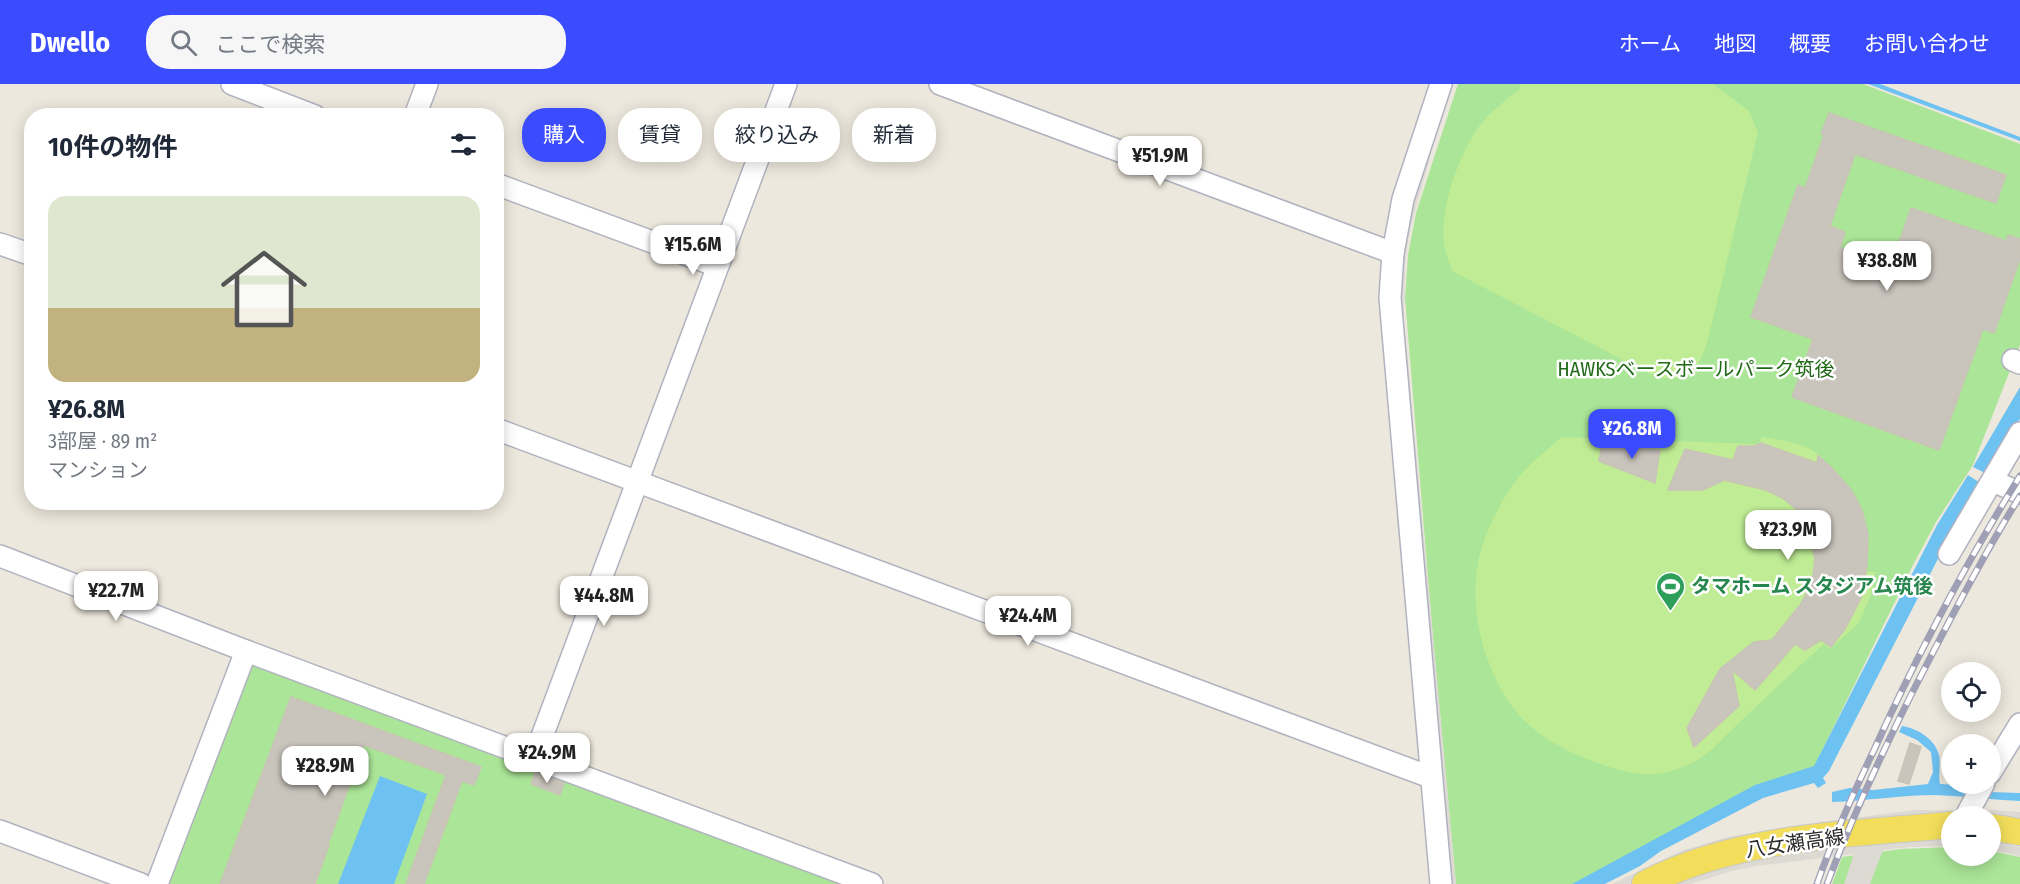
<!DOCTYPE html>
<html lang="ja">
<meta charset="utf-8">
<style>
:root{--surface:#fff;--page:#f6f6f7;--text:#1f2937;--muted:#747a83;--line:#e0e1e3;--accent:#3a4cfd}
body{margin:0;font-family:"Fira Sans Condensed","Noto Sans JP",sans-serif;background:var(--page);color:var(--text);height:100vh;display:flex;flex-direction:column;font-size:22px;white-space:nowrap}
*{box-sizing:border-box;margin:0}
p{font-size:20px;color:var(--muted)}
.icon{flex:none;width:33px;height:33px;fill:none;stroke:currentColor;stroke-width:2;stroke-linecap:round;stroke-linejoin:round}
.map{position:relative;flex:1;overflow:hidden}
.side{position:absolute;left:24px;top:24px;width:480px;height:402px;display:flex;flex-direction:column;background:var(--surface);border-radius:24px;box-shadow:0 3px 15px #0003}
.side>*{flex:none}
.guide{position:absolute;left:522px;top:24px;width:570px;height:54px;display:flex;gap:12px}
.fabs{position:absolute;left:1941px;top:578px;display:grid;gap:12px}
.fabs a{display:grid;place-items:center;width:60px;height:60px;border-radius:50%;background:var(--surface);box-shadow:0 3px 15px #0003;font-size:30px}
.price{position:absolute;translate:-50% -51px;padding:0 14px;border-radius:12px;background:#fff;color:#222;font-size:20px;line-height:39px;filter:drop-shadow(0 2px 3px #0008)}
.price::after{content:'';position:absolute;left:50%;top:36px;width:18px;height:14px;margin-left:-9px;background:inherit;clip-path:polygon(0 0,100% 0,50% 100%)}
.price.on{background:var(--accent);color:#fff}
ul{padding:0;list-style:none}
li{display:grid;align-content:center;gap:12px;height:318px;padding:0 24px}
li+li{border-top:2px solid var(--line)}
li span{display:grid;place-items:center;height:186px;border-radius:18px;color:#555}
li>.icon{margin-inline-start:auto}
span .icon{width:108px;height:108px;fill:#fffc;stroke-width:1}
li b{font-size:26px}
h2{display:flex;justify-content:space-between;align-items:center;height:72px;padding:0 24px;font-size:26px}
.chip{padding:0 21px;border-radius:24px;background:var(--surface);box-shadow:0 3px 15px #0003;font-size:21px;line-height:54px}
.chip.on{background:var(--accent);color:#fff}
header{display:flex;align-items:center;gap:36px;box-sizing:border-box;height:84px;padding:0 30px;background:var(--accent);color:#fff}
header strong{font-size:28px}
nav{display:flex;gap:33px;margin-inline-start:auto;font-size:21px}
.search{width:420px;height:54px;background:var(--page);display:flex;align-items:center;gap:15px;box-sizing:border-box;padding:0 21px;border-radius:24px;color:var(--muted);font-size:22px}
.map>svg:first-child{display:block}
</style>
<header>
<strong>Dwello</strong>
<div class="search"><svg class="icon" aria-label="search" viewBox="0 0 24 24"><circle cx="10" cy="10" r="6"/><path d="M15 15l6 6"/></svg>ここで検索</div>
<nav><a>ホーム</a><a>地図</a><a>概要</a><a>お問い合わせ</a></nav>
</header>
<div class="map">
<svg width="2020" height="800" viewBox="0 0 2020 800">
<rect width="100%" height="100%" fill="#ede8dd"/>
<g fill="#abe598">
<polygon points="1458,0 1863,0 2020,60 2020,261 1973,381 1936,438 1914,479 1813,685 1575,800 1456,800 1434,566 1405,214 1408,171 1416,129"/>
<polygon points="257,578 524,678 525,683 538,682 855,800 166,800 246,583"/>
<polygon points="1951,763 1952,771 1990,771 1991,767 2020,773 2020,800 1832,800 1842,773 1901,765"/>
</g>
<g fill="#bfec94">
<path d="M1520,0H1713L1749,27L1758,49L1707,259C1697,288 1690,295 1658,294L1452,187C1450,180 1447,172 1445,165C1437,130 1459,69 1480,41C1491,27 1507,15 1521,4Z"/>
<path d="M1562,353L1758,360L1762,353C1779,356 1801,358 1815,368C1841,386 1856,457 1866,487L1876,488L1870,513L1858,540L1830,565L1824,560C1796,585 1768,611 1741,637C1728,649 1715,664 1701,674C1692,680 1678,685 1667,688C1643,695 1615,685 1592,677C1562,666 1530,648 1511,621C1484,583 1469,526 1478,479C1482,455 1499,420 1513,400C1527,382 1544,368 1562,353Z"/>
</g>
<g fill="#dddad4">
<polygon points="1426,73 1430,74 1417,119 1409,151 1405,180 1404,236 1456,800 1448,800 1396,223 1406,136"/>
<polygon points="1978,725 2020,728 2020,739 1990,732 1980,732"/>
<polygon points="1915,726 1957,726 1955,732 1649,791 1629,800 1612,800 1681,767 1728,753 1798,741"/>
<polygon points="1951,754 1951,762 1910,763 1883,766 1870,800 1844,800 1854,770 1757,782 1731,787 1691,800 1669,800 1722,781 1791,769 1906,756"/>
<polygon points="1991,757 2020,763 2020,772 1991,766"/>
</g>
<g fill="#6ec2f1">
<polygon points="1868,0 1880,0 2020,53 2020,57"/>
<polygon points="2020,303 2020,335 1987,390 1973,383"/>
<polygon points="1968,391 1982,400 1943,465 1829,687 1823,694 1826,699 1818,704 1814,699 1763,714 1661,767 1640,782 1605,800 1572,800 1755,701 1814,682 1937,441"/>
<path d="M1902,642C1917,644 1935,655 1939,671C1941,680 1938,690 1940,700L1973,702L1990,708L2020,709V717C1992,716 1964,712 1935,711C1901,711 1866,717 1832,718V708L1850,704L1873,706L1928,700L1933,688L1931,668L1917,656L1899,648Z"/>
<polygon points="380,692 427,710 394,800 338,800"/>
</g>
<g fill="#c9c4bc" stroke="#c9c4b6" stroke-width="1.5">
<polygon points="1829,29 2006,91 1996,119 1855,70 1830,142 1845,148 1840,164 1891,182 1911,124 2006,157 2008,151 2020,155 2020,175 1994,249 1983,245 1939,366 1792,313 1813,255 1751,233 1798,101 1805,104 1824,51 1821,50"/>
<polygon points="1761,359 1817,379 1818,372 1831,383 1852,407 1862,426 1868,450 1867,480 1864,502 1861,514 1845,545 1831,563 1821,556 1805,566 1795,560 1755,606 1732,586 1739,622 1694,663 1687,644 1720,585 1754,558 1772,556 1800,521 1807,509 1813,491 1815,475 1809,449 1796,425 1784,415 1766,406 1724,396 1703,406 1668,406 1685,365 1733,376 1738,362 1754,362"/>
<polygon points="1602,360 1660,366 1655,399 1599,377"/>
<polygon points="291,613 481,683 474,701 462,697 424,800 406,800 446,691 364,661 328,760 329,761 315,800 220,800"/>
<polygon points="1910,659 1921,663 1909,700 1898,697"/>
<polygon points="535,688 564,699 560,711 531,700"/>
</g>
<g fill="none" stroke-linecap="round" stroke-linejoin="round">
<defs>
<g id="minor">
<polyline points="232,0 315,32"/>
<polyline points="940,0 1393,169"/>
<polyline points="1441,0 1403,115 1393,169 1390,214 1441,800"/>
<polyline points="415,32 427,0"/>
<polyline points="496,100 717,182"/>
<polyline points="0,160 32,171"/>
<polyline points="2013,276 2020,279"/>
<polyline points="496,345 1430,693"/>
<polyline points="1993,397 2020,409"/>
<polyline points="1949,470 2020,349"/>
<polyline points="0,472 246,567 872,800"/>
<polyline points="534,674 786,0"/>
<polyline points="1990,689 2020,640"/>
<polyline points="1966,732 1984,699"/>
<polyline points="0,747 141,800"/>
<polyline points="157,800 246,567"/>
</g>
<g id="major">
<polyline points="1990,743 2020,748"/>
<path d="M1645,800C1736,752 1851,750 1952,741"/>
</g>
</defs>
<use href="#minor" stroke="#b1b2bf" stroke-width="24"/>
<use href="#major" stroke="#c8c8c8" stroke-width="28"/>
<use href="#minor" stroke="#fff" stroke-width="21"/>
<use href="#major" stroke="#f3de5b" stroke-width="26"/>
<defs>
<g id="rail">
<path d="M1817,800C1833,754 1853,710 1874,666C1917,571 1965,481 2020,392"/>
<path d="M1827,800C1856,723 1891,649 1929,576C1958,520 1987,465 2020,412"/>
</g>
</defs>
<use href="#rail" stroke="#9fa0b6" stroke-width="7"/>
<use href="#rail" stroke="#fff" stroke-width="4.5" stroke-dasharray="14" stroke-linecap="butt"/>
</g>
<defs>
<symbol id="stadium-pin" viewBox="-11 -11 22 30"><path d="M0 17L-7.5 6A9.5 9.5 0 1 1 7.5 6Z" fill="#2e9e5b" stroke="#fff"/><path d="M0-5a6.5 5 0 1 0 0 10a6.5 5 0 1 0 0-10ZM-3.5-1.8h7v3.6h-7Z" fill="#fff"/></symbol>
</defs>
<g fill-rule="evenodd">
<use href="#stadium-pin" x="1654" y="486" width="33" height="45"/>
</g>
<g text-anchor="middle" stroke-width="5" stroke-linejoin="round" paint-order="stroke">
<g font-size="20" fill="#226a19" stroke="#fff">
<text x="1696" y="292">HAWKSベースボールパーク筑後</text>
</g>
<g font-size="20" font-weight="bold" fill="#27864d" stroke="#fff" text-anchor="start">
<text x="1691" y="509">タマホーム スタジアム筑後</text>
</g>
<g font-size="20" fill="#2b2b2b" stroke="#fff">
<text transform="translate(1795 759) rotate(-8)" y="7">八女瀬高線</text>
</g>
</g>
</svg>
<div class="fabs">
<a><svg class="icon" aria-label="locate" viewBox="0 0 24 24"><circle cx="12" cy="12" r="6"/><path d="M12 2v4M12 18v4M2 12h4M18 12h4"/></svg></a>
<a>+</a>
<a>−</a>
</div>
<b class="price" style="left:1160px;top:103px">¥51.9M</b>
<b class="price" style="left:693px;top:192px">¥15.6M</b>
<b class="price" style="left:1887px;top:208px">¥38.8M</b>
<b class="price on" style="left:1632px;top:376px">¥26.8M</b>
<b class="price" style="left:1788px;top:477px">¥23.9M</b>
<b class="price" style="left:116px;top:538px">¥22.7M</b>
<b class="price" style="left:604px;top:543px">¥44.8M</b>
<b class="price" style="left:1028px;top:563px">¥24.4M</b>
<b class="price" style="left:547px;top:700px">¥24.9M</b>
<b class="price" style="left:325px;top:713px">¥28.9M</b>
<div class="guide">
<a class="chip on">購入</a>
<a class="chip">賃貸</a>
<a class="chip">絞り込み</a>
<a class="chip">新着</a>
</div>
<section class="side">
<h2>10件の物件<svg class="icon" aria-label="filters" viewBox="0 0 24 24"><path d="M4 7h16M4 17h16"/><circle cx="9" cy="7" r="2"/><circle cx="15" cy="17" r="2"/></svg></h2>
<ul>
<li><span style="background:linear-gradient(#dfe7d0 60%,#c2b280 0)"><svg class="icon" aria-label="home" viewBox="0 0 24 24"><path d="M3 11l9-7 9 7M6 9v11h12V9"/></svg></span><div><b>¥26.8M</b><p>3部屋 · 89 m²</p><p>マンション</p></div></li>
</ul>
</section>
</div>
